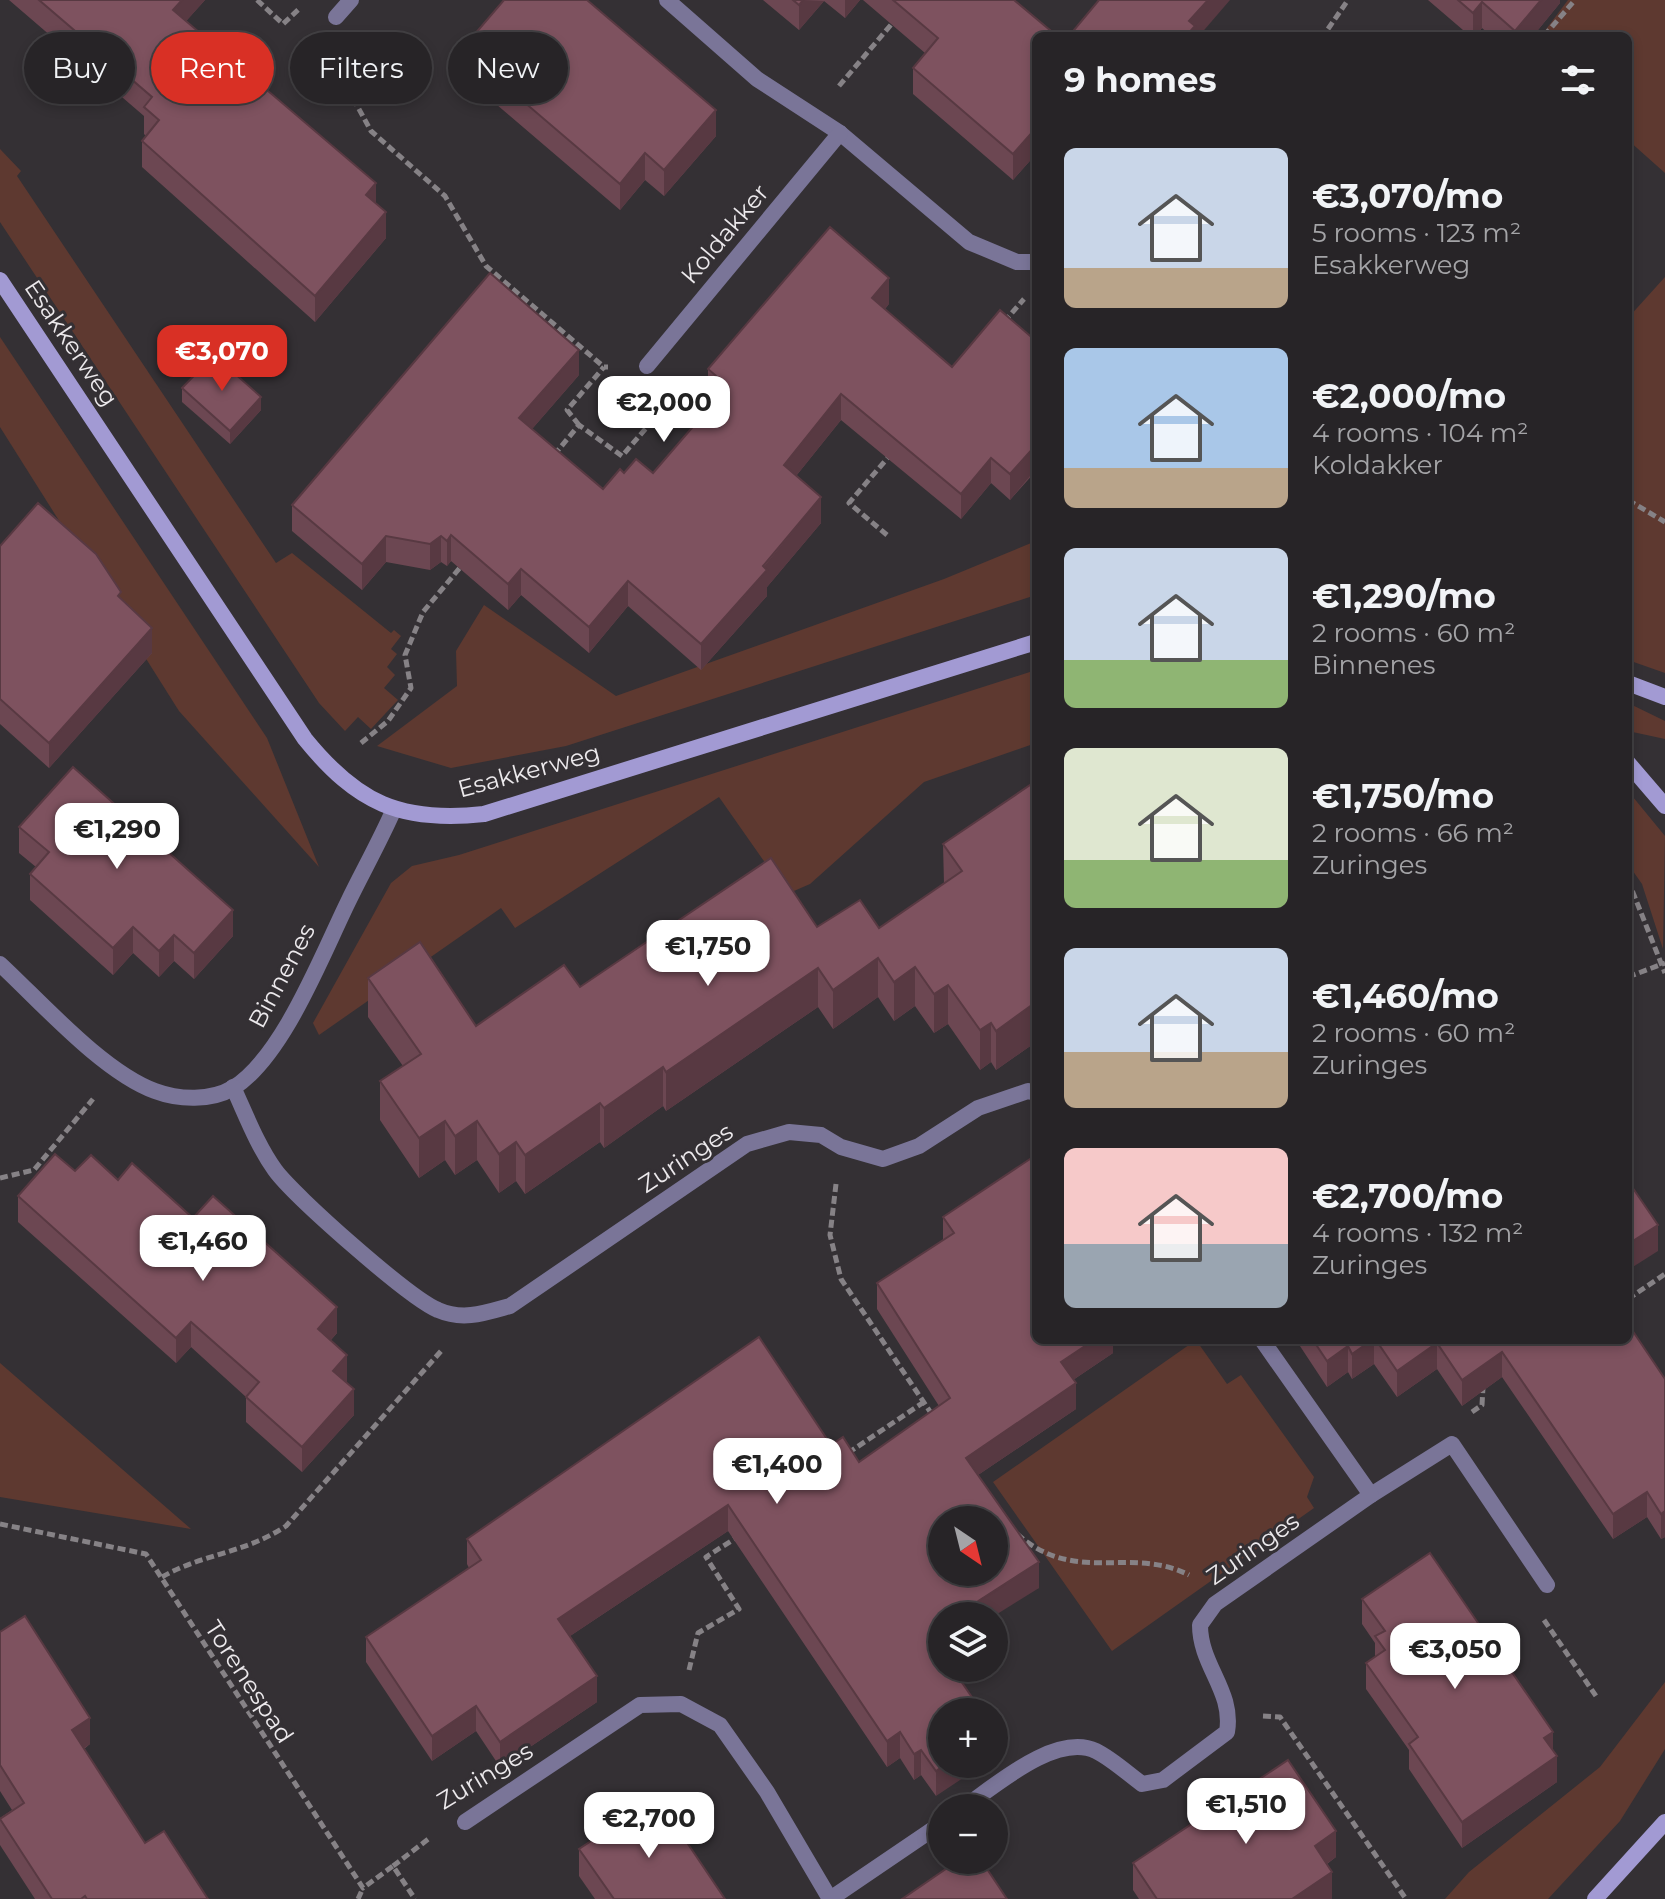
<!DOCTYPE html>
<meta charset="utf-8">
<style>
:root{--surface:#272427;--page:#333033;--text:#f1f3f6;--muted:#a4a4a7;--line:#434144;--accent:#d93025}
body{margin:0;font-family:Montserrat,sans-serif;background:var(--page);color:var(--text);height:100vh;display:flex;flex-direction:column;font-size:30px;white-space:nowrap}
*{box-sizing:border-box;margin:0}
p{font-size:26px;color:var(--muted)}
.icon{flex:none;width:44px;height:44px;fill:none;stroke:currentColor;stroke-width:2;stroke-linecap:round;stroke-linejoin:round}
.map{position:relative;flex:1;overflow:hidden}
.panel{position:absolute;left:1032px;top:32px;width:600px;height:1312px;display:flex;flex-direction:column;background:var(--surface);border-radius:12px;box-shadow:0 4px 12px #0003,0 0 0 2px var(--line)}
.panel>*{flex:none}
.top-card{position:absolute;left:24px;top:32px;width:760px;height:72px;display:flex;gap:16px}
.needle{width:52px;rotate:145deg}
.tools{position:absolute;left:928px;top:1506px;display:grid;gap:16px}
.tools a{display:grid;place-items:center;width:80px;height:80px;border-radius:50%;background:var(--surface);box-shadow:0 4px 12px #0003,0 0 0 2px var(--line);font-size:40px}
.price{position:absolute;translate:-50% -68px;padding:0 18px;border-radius:16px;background:#fff;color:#222;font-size:26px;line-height:52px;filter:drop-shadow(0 2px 4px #0008)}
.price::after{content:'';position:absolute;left:50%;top:48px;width:24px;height:18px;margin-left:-12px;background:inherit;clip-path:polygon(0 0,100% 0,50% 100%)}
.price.selected{background:var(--accent);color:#fff}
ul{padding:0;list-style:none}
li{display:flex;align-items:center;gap:24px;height:200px;padding:0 32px}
li span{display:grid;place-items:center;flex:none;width:224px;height:160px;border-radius:12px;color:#555}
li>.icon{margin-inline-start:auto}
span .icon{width:96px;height:96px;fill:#fffc;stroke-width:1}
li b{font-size:34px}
h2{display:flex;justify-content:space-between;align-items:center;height:96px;padding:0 32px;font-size:34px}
.pill{padding:0 28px;border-radius:36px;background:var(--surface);box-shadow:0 4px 12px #0003,0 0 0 2px var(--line);font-size:28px;line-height:72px}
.pill.selected{background:var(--accent);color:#fff}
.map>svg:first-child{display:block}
</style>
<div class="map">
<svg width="1665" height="1899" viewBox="0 0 1665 1899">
<rect width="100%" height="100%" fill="#343034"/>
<g fill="#5e3930">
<polygon points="1568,0 1665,0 1665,173 1628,140 1628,36 1541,36"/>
<polygon points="0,149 21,171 17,176 276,563 292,553 391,633 394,630 401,636 391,649 397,654 387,667 395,675 384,688 398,700 371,729 358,717 345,731 319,703 0,222"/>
<polygon points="1665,277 1665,673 1628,660 1628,318"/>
<polygon points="0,337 267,738 319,867 179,711 0,427"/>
<polygon points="1036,541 1036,595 566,746 451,768 377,746 457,686 456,651 484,605 616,696 944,579"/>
<polygon points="1036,670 1036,743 924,782 810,884 787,894 719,797 515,928 501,908 319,1035 313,1023 391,883 412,866 459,855"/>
<polygon points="1628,703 1665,721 1665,739 1628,731"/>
<polygon points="1628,791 1665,836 1663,949 1642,884 1628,864"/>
<polygon points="1196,1340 1227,1384 1241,1375 1314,1477 1307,1497 1314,1508 1112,1651 993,1482"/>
<polygon points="0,1363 191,1529 0,1497"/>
<polygon points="1665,1682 1665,1749 1620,1821 1548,1899 1445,1899 1469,1872 1600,1767"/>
</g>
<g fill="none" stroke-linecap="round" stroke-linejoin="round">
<g stroke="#868286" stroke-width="5" stroke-dasharray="8 4" stroke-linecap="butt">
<polyline points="257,0 283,24 299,9"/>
<polyline points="1328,29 1348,0"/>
<polyline points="1544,36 1575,0"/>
<polyline points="346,53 352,77 348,89 371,131 445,196 486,266 604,367 608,367"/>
<polyline points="839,86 895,20"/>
<polyline points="1004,322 1024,299"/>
<polyline points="579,425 567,410 604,367"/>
<polyline points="554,455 579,425 622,456 673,397"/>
<polyline points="1628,500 1665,522"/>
<polyline points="887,535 849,503 891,454"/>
<polyline points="361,743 388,721 411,688 405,655 423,612 463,564"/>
<polyline points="1628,880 1665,973"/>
<polyline points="1628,977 1665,963"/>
<polyline points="0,1178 34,1170 93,1099"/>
<polyline points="836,1184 830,1235 841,1279 933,1416"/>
<polyline points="1628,1299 1665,1274"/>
<polyline points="1472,1412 1482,1405 1483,1387"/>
<polyline points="848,1453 924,1402"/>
<polyline points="0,1524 146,1554 363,1888 393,1866 415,1899"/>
<path d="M1017,1534C1076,1586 1130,1545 1189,1575"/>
<path d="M162,1577C204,1553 244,1554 286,1526L442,1350"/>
<polyline points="1544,1620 1598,1699"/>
<polyline points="689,1670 698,1633 739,1609 706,1557 739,1536"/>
<polyline points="1263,1716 1280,1717 1406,1899"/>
<polyline points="393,1866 431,1837"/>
<polyline points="358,1899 363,1888"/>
</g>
<g stroke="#7a7598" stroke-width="16">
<polyline points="667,0 757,79 840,133 969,242 1017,262 1036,262"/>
<polyline points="336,17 351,0"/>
<polyline points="647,366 840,133"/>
<path d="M0,964C42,1003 103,1072 155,1091C179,1100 211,1101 233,1088C283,1057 322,955 348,902C363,871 380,841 394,809"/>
<path d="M233,1087C246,1115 257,1145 275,1170C294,1196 409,1298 438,1310C463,1321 485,1313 510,1306L747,1144L789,1132L821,1135L841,1147L883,1159L919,1146L978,1108L1028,1091L1036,1093"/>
<polyline points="1371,1495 1452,1444 1547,1585"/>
<path d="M963,1808C995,1786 1056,1732 1096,1751C1112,1759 1127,1773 1142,1784L1163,1780L1227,1732C1234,1691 1200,1666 1200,1625L1215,1604L1371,1495L1262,1340"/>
<polyline points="465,1822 640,1705 681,1704 720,1725 767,1792 830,1899"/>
<polyline points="830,1899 942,1823"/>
</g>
<g stroke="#a29ad3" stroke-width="16">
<path d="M0,280L305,739C357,803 400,823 484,814L1036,642"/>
<polyline points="1628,683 1665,697"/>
<polyline points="1628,763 1665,806"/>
<polyline points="1595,1899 1665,1822"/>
</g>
</g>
<g fill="#6c4752">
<polygon points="9,0 205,0 186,21 376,203 386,238 315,322 142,167 142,141 146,136 144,134 144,116"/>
<polygon points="763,0 860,0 845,18 824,1 799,30"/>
<polygon points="863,0 1014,0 1036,36 1036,154 1013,180 913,94 913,68 925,53"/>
<polygon points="1428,0 1560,0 1560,3 1533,36 1491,36 1482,28 1475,36 1470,36"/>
<polygon points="462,49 716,136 664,196 645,180 620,210 462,75"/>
<polygon points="889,304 885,309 952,367 1036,341 1036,471 1010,500 991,483 961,519 841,420 796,476 821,523 767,587 767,596 701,670 628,606 589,653 521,595 508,610 451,561 447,566 441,562 430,570 386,562 362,590 292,531 292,505 579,375 532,429 603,489 624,473 653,473 715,400 708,395 708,369"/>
<polygon points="182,388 261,410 230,444 182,402"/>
<polygon points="0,546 121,599 152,653 49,768 0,724"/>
<polygon points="1036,781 1036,1042 996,1070 991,1062 980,1070 948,1024 934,1033 915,1006 894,1021 878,997 833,1029 818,1007 666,1111 663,1106 604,1148 600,1142 525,1194 516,1181 499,1193 477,1160 455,1175 445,1160 419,1178 380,1120 380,1081 403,1066 368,1017 368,978 476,1026 580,987 817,927 879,928 944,884 943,844"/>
<polygon points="19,827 233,936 194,979 174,961 159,977 133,953 113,975 30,900 30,874 36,867 19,853"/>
<polygon points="75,1171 118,1180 193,1218 337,1333 331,1340 347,1381 346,1382 354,1415 302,1472 246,1422 246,1397 191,1347 176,1363 18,1222 18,1196"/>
<polygon points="943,1217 1113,1340 1113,1353 1073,1380 1076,1409 978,1475 1039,1588 942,1616 942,1650 941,1651 936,1796 921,1775 914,1780 900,1758 887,1767 728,1531 570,1636 597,1702 500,1767 476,1731 432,1761 366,1662 366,1637 469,1568 467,1564 467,1539 831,1445 859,1462 939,1406 877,1309 877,1283 943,1240"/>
<polygon points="1296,1340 1628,1340 1665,1379 1665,1537 1661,1539 1647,1517 1613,1539 1502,1377 1462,1406 1437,1369 1397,1397 1374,1364 1352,1379 1348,1372 1327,1387"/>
<polygon points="1362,1599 1553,1750 1557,1782 1462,1848 1409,1769 1409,1750 1366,1689 1366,1663 1375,1657 1375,1643 1362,1624"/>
<polygon points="0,1632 90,1744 84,1749 145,1843 208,1899 35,1899 0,1845 0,1818 12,1810 0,1791"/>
<polygon points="579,1849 725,1899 595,1899 579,1876"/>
<polygon points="1336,1857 1327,1864 1332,1898 1331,1899 1139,1899 1133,1890 1133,1863"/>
</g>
<g fill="#583942">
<polygon points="182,0 205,0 173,36 173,10"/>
<polygon points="803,0 824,1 799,30 799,5"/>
<polygon points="845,0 860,0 845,18"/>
<polygon points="1208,0 1230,0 1199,36 1186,36 1189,21"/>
<polygon points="1541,0 1560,0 1560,3 1533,36 1515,36 1515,31"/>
<polygon points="1482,2 1482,28 1475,36 1473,36 1473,13"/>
<polygon points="716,110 716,136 664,196 664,170"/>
<polygon points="1036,128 1036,154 1013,180 1013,154"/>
<polygon points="645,153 645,180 620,210 620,184"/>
<polygon points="376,183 376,209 366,195"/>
<polygon points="386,212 386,238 315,322 315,296"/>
<polygon points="889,278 889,304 872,324 872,298"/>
<polygon points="579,350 579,375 519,444 519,418"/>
<polygon points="841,394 841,420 784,491 784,465"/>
<polygon points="261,397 261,410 230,444 230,431"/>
<polygon points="1035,444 1035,470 1010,500 1010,474"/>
<polygon points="991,458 991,483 961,519 961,494"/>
<polygon points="821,497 821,523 767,587 767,596 701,670 701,644"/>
<polygon points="451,535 451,561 447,566 447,541"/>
<polygon points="386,536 386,562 362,590 362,564"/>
<polygon points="441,536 441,562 430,570 430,544"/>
<polygon points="521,569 521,595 508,610 508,584"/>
<polygon points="628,581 628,606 589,653 589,627"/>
<polygon points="152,628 152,653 49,768 49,743"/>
<polygon points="233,910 233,936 194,979 194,953"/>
<polygon points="133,927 133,953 113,975 113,948"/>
<polygon points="174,935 174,961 159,977 159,951"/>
<polygon points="878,958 878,997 833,1029 833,990"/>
<polygon points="915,967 915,1006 894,1021 894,982"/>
<polygon points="818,968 818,1007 666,1111 666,1072"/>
<polygon points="948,985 948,1024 934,1033 934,994"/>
<polygon points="1036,1002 1036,1042 996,1070 996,1031"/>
<polygon points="991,1023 991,1062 980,1070 980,1030"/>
<polygon points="663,1067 663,1106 604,1148 604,1108"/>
<polygon points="600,1103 600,1142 525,1194 525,1155"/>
<polygon points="445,1121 445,1160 419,1178 419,1138"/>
<polygon points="477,1121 477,1160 455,1175 455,1136"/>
<polygon points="516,1142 516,1181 499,1193 499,1154"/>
<polygon points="1658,1225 1658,1251 1628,1270 1628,1244"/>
<polygon points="337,1307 337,1333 318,1354 318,1329"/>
<polygon points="191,1322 191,1347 176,1363 176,1338"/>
<polygon points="1094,1340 1113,1340 1113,1353 1061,1388 1061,1362"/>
<polygon points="1372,1340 1374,1340 1374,1364 1352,1379 1352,1354"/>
<polygon points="1437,1343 1437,1369 1397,1397 1397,1371"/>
<polygon points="1348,1346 1348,1372 1327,1387 1327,1361"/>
<polygon points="1502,1352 1502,1377 1462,1406 1462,1380"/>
<polygon points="347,1355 347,1381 333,1396 333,1371"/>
<polygon points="1076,1383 1076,1409 966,1483 966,1458"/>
<polygon points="354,1389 354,1415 302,1472 302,1447"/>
<polygon points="1647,1492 1647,1517 1613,1539 1613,1514"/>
<polygon points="728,1505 728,1531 558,1644 558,1619"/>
<polygon points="1665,1511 1665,1537 1661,1539 1661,1514"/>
<polygon points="1039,1562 1039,1588 994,1616 955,1616"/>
<polygon points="942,1625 942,1650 929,1659 929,1633"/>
<polygon points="597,1676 597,1702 500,1767 500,1742"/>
<polygon points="476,1706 476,1731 432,1761 432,1736"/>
<polygon points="90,1718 90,1744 72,1756 72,1730"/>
<polygon points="900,1732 900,1758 887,1767 887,1741"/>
<polygon points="1553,1732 1553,1758 1544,1738"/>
<polygon points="921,1750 921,1775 914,1780 914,1754"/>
<polygon points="1557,1756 1557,1782 1462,1848 1462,1822"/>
<polygon points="946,1764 984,1764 936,1796 936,1771"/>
<polygon points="1336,1831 1336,1857 1315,1872 1315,1846"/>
<polygon points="1332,1872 1332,1898 1331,1899 1292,1899"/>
</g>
<g fill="#7e525f" stroke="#583942" stroke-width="2" fill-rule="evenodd">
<polygon points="39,0 182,0 173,10 376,183 366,195 386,212 315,296 142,141 159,120 144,107 152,97"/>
<polygon points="504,0 587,0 716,110 664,170 645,153 620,184 462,49"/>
<polygon points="793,0 803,0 799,5"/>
<polygon points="893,0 1014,0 1057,36 1036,36 1036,128 1013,154 913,68 938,38"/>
<polygon points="1099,0 1208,0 1189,21 1195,26 1186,36 1069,36"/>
<polygon points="1458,0 1541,0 1515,31 1482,2 1473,13"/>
<polygon points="830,227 889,278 872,298 952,367 1000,310 1036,341 1036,445 1010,474 991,458 961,494 841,394 784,465 821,497 763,566 767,570 701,644 628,581 589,627 521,569 508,584 451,535 447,541 441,536 430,544 386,536 362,564 292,505 490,273 579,350 519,418 603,489 620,469 624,473 636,459 653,473 728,386 708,369"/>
<polygon points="214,355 261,397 230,431 182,388"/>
<polygon points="38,503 96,554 121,592 118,596 152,628 49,743 0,699 0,546"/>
<polygon points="73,767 233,910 194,953 174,935 159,951 133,927 113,948 30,874 49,852 19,827"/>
<polygon points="1036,781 1036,1002 996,1031 991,1023 980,1030 948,985 934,994 915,967 894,982 878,958 833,990 818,968 666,1072 663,1067 604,1108 600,1103 525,1155 516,1142 499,1154 477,1121 455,1136 445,1121 419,1138 380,1081 421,1054 368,978 420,942 476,1026 564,965 580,987 771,858 817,927 860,900 879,928 962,871 943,844"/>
<polygon points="55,1154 75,1171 91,1155 118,1180 132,1163 193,1218 213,1196 337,1307 318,1329 347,1355 333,1371 354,1389 302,1447 246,1397 259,1382 191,1322 176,1338 18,1196"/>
<path d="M1036,1155V1340H1094L1061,1362L1076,1383L966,1458L1039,1562L955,1616H942V1625L929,1633L942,1653V1668H952L982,1712H942V1764H946L936,1771L921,1750L914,1754L900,1732L887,1741L728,1505L558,1619L597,1676L500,1742L476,1706L432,1736L366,1637L481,1560L467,1539L759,1337L831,1445L843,1437L859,1462L950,1398L877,1283L954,1233L943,1217ZM942,1520H994V1572H942Z"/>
<polygon points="1628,1181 1658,1225 1628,1244"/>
<polygon points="1628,1324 1665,1379 1665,1511 1661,1514 1647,1492 1613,1514 1502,1352 1462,1380 1437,1343 1397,1371 1376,1340 1628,1340"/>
<polygon points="1313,1340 1372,1340 1352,1354 1348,1346 1327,1361"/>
<polygon points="1430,1553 1553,1732 1544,1738 1557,1756 1462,1822 1409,1744 1418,1737 1366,1663 1385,1650 1375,1636 1385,1631 1362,1599"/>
<polygon points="25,1616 90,1718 72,1730 145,1843 164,1831 208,1899 87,1899 85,1896 81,1899 52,1899 0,1819 24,1803 0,1765 0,1632"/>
<polygon points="1288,1760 1336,1831 1315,1846 1332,1872 1292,1899 1157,1899 1133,1863"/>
<polygon points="657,1798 725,1899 614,1899 579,1849"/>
<polygon points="959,1860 981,1860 1007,1899 902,1899"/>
</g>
<g text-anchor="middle" stroke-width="6" stroke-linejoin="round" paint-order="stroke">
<g font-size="24" fill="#ece9ec" stroke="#343034">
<text transform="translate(725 234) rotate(-50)" y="8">Koldakker</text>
<text transform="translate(71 343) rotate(56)" y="8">Esakkerweg</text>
<text transform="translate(529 771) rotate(-15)" y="8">Esakkerweg</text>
<text transform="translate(282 976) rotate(-62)" y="8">Binnenes</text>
<text transform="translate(686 1158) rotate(-33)" y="8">Zuringes</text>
<text transform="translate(1253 1549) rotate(-35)" y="8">Zuringes</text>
<text transform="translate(249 1682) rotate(57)" y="8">Torenespad</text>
<text transform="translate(485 1776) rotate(-31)" y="8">Zuringes</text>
</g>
</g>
</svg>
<div class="tools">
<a><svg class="needle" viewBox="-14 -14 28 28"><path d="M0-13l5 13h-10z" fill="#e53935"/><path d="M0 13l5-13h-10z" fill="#a4a4a7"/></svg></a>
<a><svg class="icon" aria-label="layers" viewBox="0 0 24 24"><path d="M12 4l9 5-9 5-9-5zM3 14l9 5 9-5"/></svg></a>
<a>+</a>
<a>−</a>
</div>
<b class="price selected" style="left:222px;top:393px">€3,070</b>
<b class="price" style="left:664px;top:444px">€2,000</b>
<b class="price" style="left:117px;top:871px">€1,290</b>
<b class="price" style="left:708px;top:988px">€1,750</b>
<b class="price" style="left:203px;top:1283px">€1,460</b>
<b class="price" style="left:777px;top:1506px">€1,400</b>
<b class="price" style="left:1455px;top:1691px">€3,050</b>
<b class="price" style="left:1246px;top:1846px">€1,510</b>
<b class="price" style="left:649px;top:1860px">€2,700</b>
<div class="top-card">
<a class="pill">Buy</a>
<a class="pill selected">Rent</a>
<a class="pill">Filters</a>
<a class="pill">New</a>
</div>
<section class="panel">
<h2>9 homes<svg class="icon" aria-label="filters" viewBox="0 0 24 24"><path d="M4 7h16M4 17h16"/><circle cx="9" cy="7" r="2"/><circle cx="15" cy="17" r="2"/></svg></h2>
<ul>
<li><span style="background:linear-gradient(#c9d6e8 75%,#b9a48a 0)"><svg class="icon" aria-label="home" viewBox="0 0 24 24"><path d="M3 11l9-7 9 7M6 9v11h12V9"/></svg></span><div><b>€3,070/mo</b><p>5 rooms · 123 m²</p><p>Esakkerweg</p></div></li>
<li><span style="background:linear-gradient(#a9c7e8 75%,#b9a48a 0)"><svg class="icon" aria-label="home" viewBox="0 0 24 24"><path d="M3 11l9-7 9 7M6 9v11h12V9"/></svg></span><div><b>€2,000/mo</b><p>4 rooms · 104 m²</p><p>Koldakker</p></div></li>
<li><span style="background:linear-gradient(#c9d6e8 70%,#8fb573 0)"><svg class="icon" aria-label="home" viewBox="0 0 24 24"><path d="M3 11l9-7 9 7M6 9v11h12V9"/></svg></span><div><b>€1,290/mo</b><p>2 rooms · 60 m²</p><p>Binnenes</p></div></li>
<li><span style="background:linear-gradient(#dfe7d0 70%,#8fb573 0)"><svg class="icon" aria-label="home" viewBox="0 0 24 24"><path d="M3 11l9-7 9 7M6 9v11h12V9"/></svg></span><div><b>€1,750/mo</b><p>2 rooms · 66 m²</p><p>Zuringes</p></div></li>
<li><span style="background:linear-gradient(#c9d6e8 65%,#b9a48a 0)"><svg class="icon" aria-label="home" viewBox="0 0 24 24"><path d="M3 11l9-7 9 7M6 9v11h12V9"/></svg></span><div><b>€1,460/mo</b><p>2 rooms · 60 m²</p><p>Zuringes</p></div></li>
<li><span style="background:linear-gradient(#f6c9c9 60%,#9aa5b1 0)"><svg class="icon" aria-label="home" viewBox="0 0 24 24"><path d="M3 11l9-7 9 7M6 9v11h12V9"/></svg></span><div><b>€2,700/mo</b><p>4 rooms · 132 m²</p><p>Zuringes</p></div></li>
</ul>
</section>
</div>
